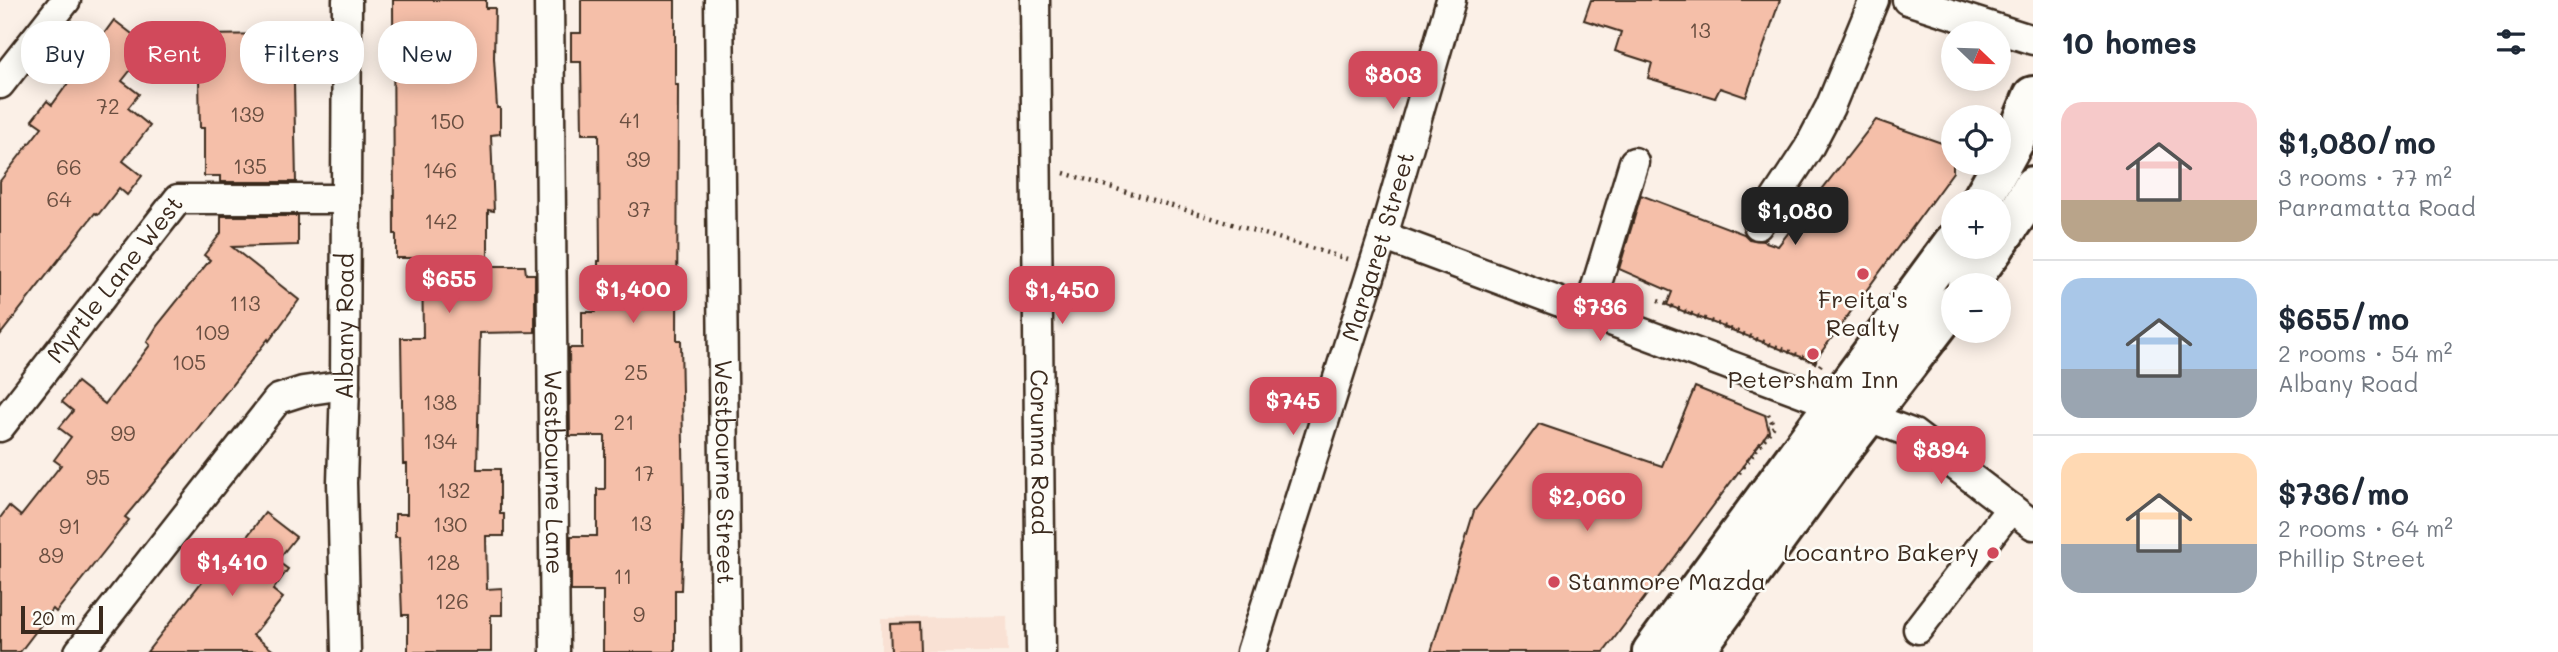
<!DOCTYPE html>
<meta charset="utf-8">
<style>
:root{--surface:#fff;--page:#f2f2f3;--text:#1f2937;--muted:#747a83;--line:#e0e1e3;--accent:#d1495b}
body{margin:0;font-family:Mali,sans-serif;background:var(--page);color:var(--text);height:100vh;display:flex;flex-direction:column;font-size:26px;white-space:nowrap}
*{box-sizing:border-box;margin:0}
p{font-size:23px;color:var(--muted)}
.icon{flex:none;width:38px;height:38px;fill:none;stroke:currentColor;stroke-width:2;stroke-linecap:round;stroke-linejoin:round}
.map{position:relative;flex:1;overflow:hidden}
.details{display:flex;flex-direction:column;background:var(--surface);width:525px}
.details>*{flex:none}
.top-card{position:absolute;left:21px;top:21px;width:665px;height:63px;display:flex;gap:14px}
.needle{width:46px;rotate:113deg}
.fabs{position:absolute;left:1941px;top:21px;display:grid;gap:14px}
.fabs a{display:grid;place-items:center;width:70px;height:70px;border-radius:50%;background:var(--surface);box-shadow:0 4px 18px #0003;font-size:35px}
.scale{position:absolute;left:21px;bottom:18px;width:82px;box-sizing:border-box;padding-left:7px;border:4px solid #3b2a1e;border-top:0;font-size:19px;line-height:24px;white-space:nowrap;color:#3b2a1e;-webkit-text-stroke:5px #fdfcf7;paint-order:stroke}
.price{position:absolute;translate:-50% -60px;padding:0 16px;border-radius:14px;background:var(--accent);color:#fff;font-size:23px;line-height:46px;filter:drop-shadow(0 2px 4px #0008)}
.price::after{content:'';position:absolute;left:50%;top:42px;width:21px;height:16px;margin-left:-10px;background:inherit;clip-path:polygon(0 0,100% 0,50% 100%)}
.price.current{background:#222;color:#fff}
ul{padding:0;list-style:none}
li{display:flex;align-items:center;gap:21px;height:175px;padding:0 28px}
li+li{border-top:2px solid var(--line)}
li span{display:grid;place-items:center;flex:none;width:196px;height:140px;border-radius:21px;color:#555}
li>.icon{margin-inline-start:auto}
span .icon{width:84px;height:84px;fill:#fffc;stroke-width:1}
li b{font-size:30px}
h2{display:flex;justify-content:space-between;align-items:center;height:84px;padding:0 28px;font-size:30px}
.chip{padding:0 24px;border-radius:28px;background:var(--surface);box-shadow:0 4px 18px #0003;font-size:24px;line-height:63px}
.chip.current{background:var(--accent);color:#fff}
main{display:flex;flex:1;min-height:0}
.map>svg:first-child{display:block}
</style>
<main>
<div class="map">
<svg width="2033" height="652" viewBox="0 0 2033 652">
<rect width="100%" height="100%" fill="#fbf0e7"/>
<filter id="ink" filterUnits="userSpaceOnUse"><feTurbulence type="fractalNoise" baseFrequency=".0143" numOctaves="2"/><feDisplacementMap in="SourceGraphic" scale="14" xChannelSelector="R" yChannelSelector="G"/><feConvolveMatrix kernelMatrix="1 2 1 2 8 2 1 2 1" color-interpolation-filters="sRGB"/></filter>
<g filter="url(#ink)">
<polygon fill="#f9e1d4" points="1007,616 1008,652 881,652 881,618"/>
<g fill="#f5bfa9" stroke="#3b2a1e" stroke-width="2">
<polygon points="393,0 486,0 486,8 495,8 494,58 497,108 500,108 500,134 491,135 494,211 488,210 488,266 525,266 526,274 535,274 535,332 480,333 477,469 500,469 500,514 504,514 504,536 486,536 487,589 502,588 502,615 491,615 491,652 408,652 408,615 402,615 399,537 395,537 395,514 407,514 407,464 403,464 401,338 423,338 422,258 396,258 396,234 394,234"/>
<polygon points="581,0 675,0 675,85 678,85 677,340 681,340 684,499 681,590 675,590 675,652 603,652 603,591 571,591 571,536 597,536 597,489 605,489 605,436 570,436 569,348 582,348 582,312 595,312 595,286 598,286 598,261 600,261 599,134 582,134 581,62 571,62 571,33 581,33"/>
<polygon points="1591,0 1780,0 1746,97 1720,88 1715,98 1648,78 1652,63 1615,51 1621,32 1584,20"/>
<polygon points="114,20 149,47 122,81 139,94 128,108 150,126 123,161 142,176 127,195 119,188 98,215 95,213 0,335 0,181 42,127 32,120 47,101 52,105"/>
<polygon points="293,34 296,182 220,182 220,176 204,176 204,128 200,128 199,79 194,79 195,35"/>
<polygon points="1876,120 1953,147 1953,172 1814,362 1667,305 1672,292 1619,269 1641,195 1744,234 1749,239 1763,241 1778,246"/>
<polygon points="221,216 298,216 298,245 232,247 299,300 269,341 268,339 176,456 125,517 129,520 56,612 53,609 20,652 0,652 0,518 9,506 21,516 61,465 54,460 71,437 59,428 73,411 62,402 77,382 105,404 150,345 147,342 157,326 210,260 204,255 221,233"/>
<polygon points="1695,387 1765,415 1769,431 1604,652 1431,652 1474,511 1539,424 1662,466"/>
<polygon points="265,513 296,537 277,561 288,569 273,590 283,598 253,635 275,652 147,652 225,552 231,557"/>
<polygon points="919,623 920,652 891,652 890,624"/>
</g>
<g fill="none" stroke-linecap="round" stroke-linejoin="round">
<defs>
<g id="minor">
<path id="s1" d="M549,0L555,652"/>
<path id="s2" d="M719,0L726,652"/>
<path id="s3" d="M1035,0L1041,652"/>
<polyline points="1907,0 2033,40"/>
<polyline points="0,84 66,0"/>
<polyline points="1758,225 1808,149 1830,107 1874,0"/>
<polyline points="1383,236 1914,434 2033,525"/>
<polyline points="1588,313 1634,162"/>
<path id="s4" d="M0,427L178,199H346"/>
<polyline points="1918,629 2011,508"/>
<polyline points="79,652 278,399 303,391 345,385"/>
<path id="s5" d="M346,652L342,483L345,385L347,0"/>
<path id="s6" d="M1251,652L1383,236L1451,0"/>
</g>
<g id="highway">
<polyline points="1981,201 2015,140 2033,96"/>
<polyline points="1998,242 2018,213 2033,186"/>
<polyline points="1967,285 1995,247"/>
<polyline points="1652,652 1953,243"/>
<polyline points="1694,652 1836,457 1953,305"/>
</g>
</defs>
<use href="#minor" stroke="#3b2a1e" stroke-width="33"/>
<use href="#highway" stroke="#3b2a1e" stroke-width="44"/>
<g stroke="#3b2a1e" stroke-width="4.5" stroke-dasharray="2 5" stroke-linecap="butt">
<polyline points="1064,173 1347,259"/>
<polyline points="1658,301 1821,364 1819,367"/>
<polyline points="1739,473 1774,426 1766,410"/>
</g>
<use href="#minor" stroke="#fdfcf7" stroke-width="28"/>
<use href="#highway" stroke="#fdfcf7" stroke-width="38"/>
</g>
</g>
<g fill="#d1495b" stroke="#fdfcf7" stroke-width="2.5">
<circle cx="1863" cy="274" r="7"/>
<circle cx="1813" cy="354" r="7"/>
<circle cx="1993" cy="553" r="7"/>
<circle cx="1554" cy="582" r="7"/>
</g>
<g text-anchor="middle" stroke-width="5" stroke-linejoin="round" paint-order="stroke">
<g font-size="21" fill="#6a4f41">
<text x="1700" y="38">13</text>
<text x="108" y="114">72</text>
<text x="247" y="122">139</text>
<text x="630" y="128">41</text>
<text x="447" y="129">150</text>
<text x="638" y="167">39</text>
<text x="250" y="174">135</text>
<text x="69" y="175">66</text>
<text x="440" y="178">146</text>
<text x="59" y="207">64</text>
<text x="639" y="217">37</text>
<text x="441" y="229">142</text>
<text x="245" y="311">113</text>
<text x="212" y="340">109</text>
<text x="189" y="370">105</text>
<text x="636" y="380">25</text>
<text x="440" y="410">138</text>
<text x="624" y="430">21</text>
<text x="123" y="441">99</text>
<text x="440" y="449">134</text>
<text x="644" y="481">17</text>
<text x="98" y="485">95</text>
<text x="454" y="498">132</text>
<text x="641" y="531">13</text>
<text x="450" y="532">130</text>
<text x="70" y="534">91</text>
<text x="51" y="563">89</text>
<text x="443" y="570">128</text>
<text x="623" y="584">11</text>
<text x="452" y="609">126</text>
<text x="639" y="622">9</text>
</g>
<g font-size="24" fill="#3b2a1e" stroke="#fdfcf7">
<text dy="8" stroke="none"><textPath href="#s6" startOffset="425">Margaret Street</textPath></text>
<text dy="8" stroke="none"><textPath href="#s4" startOffset="187">Myrtle Lane West</textPath></text>
<text dy="8" stroke="none"><textPath href="#s5" startOffset="326">Albany Road</textPath></text>
<text dy="8" stroke="none"><textPath href="#s3" startOffset="452">Corunna Road</textPath></text>
<text dy="8" stroke="none"><textPath href="#s1" startOffset="472">Westbourne Lane</textPath></text>
<text dy="8" stroke="none"><textPath href="#s2" startOffset="472">Westbourne Street</textPath></text>
</g>
<g font-size="24" fill="#3b2a1e" stroke="#fdfcf7">
<text x="1863" y="308">Freita's<tspan x="1863" dy="28">Realty</tspan></text>
<text x="1813" y="388">Petersham Inn</text>
<text x="1979" y="561" text-anchor="end">Locantro Bakery</text>
<text x="1568" y="590" text-anchor="start">Stanmore Mazda</text>
</g>
</g>
</svg>
<div class="fabs">
<a><svg class="needle" viewBox="-14 -14 28 28"><path d="M0-13l5 13h-10z" fill="#e53935"/><path d="M0 13l5-13h-10z" fill="#747a83"/></svg></a>
<a><svg class="icon" aria-label="locate" viewBox="0 0 24 24"><circle cx="12" cy="12" r="6"/><path d="M12 2v4M12 18v4M2 12h4M18 12h4"/></svg></a>
<a>+</a>
<a>−</a>
</div>
<div class="scale">20 m</div>
<b class="price" style="left:1393px;top:111px">$803</b>
<b class="price current" style="left:1795px;top:247px">$1,080</b>
<b class="price" style="left:449px;top:315px">$655</b>
<b class="price" style="left:633px;top:325px">$1,400</b>
<b class="price" style="left:1062px;top:326px">$1,450</b>
<b class="price" style="left:1600px;top:343px">$736</b>
<b class="price" style="left:1293px;top:437px">$745</b>
<b class="price" style="left:1941px;top:486px">$894</b>
<b class="price" style="left:1587px;top:533px">$2,060</b>
<b class="price" style="left:232px;top:598px">$1,410</b>
<div class="top-card">
<a class="chip">Buy</a>
<a class="chip current">Rent</a>
<a class="chip">Filters</a>
<a class="chip">New</a>
</div>
</div>
<section class="details">
<h2>10 homes<svg class="icon" aria-label="filters" viewBox="0 0 24 24"><path d="M4 7h16M4 17h16"/><circle cx="9" cy="7" r="2"/><circle cx="15" cy="17" r="2"/></svg></h2>
<ul>
<li><span style="background:linear-gradient(#f6c9c9 70%,#b9a48a 0)"><svg class="icon" aria-label="home" viewBox="0 0 24 24"><path d="M3 11l9-7 9 7M6 9v11h12V9"/></svg></span><div><b>$1,080/mo</b><p>3 rooms · 77 m²</p><p>Parramatta Road</p></div></li>
<li><span style="background:linear-gradient(#a9c7e8 65%,#9aa5b1 0)"><svg class="icon" aria-label="home" viewBox="0 0 24 24"><path d="M3 11l9-7 9 7M6 9v11h12V9"/></svg></span><div><b>$655/mo</b><p>2 rooms · 54 m²</p><p>Albany Road</p></div></li>
<li><span style="background:linear-gradient(#ffd9b3 65%,#9aa5b1 0)"><svg class="icon" aria-label="home" viewBox="0 0 24 24"><path d="M3 11l9-7 9 7M6 9v11h12V9"/></svg></span><div><b>$736/mo</b><p>2 rooms · 64 m²</p><p>Phillip Street</p></div></li>
</ul>
</section>
</main>
